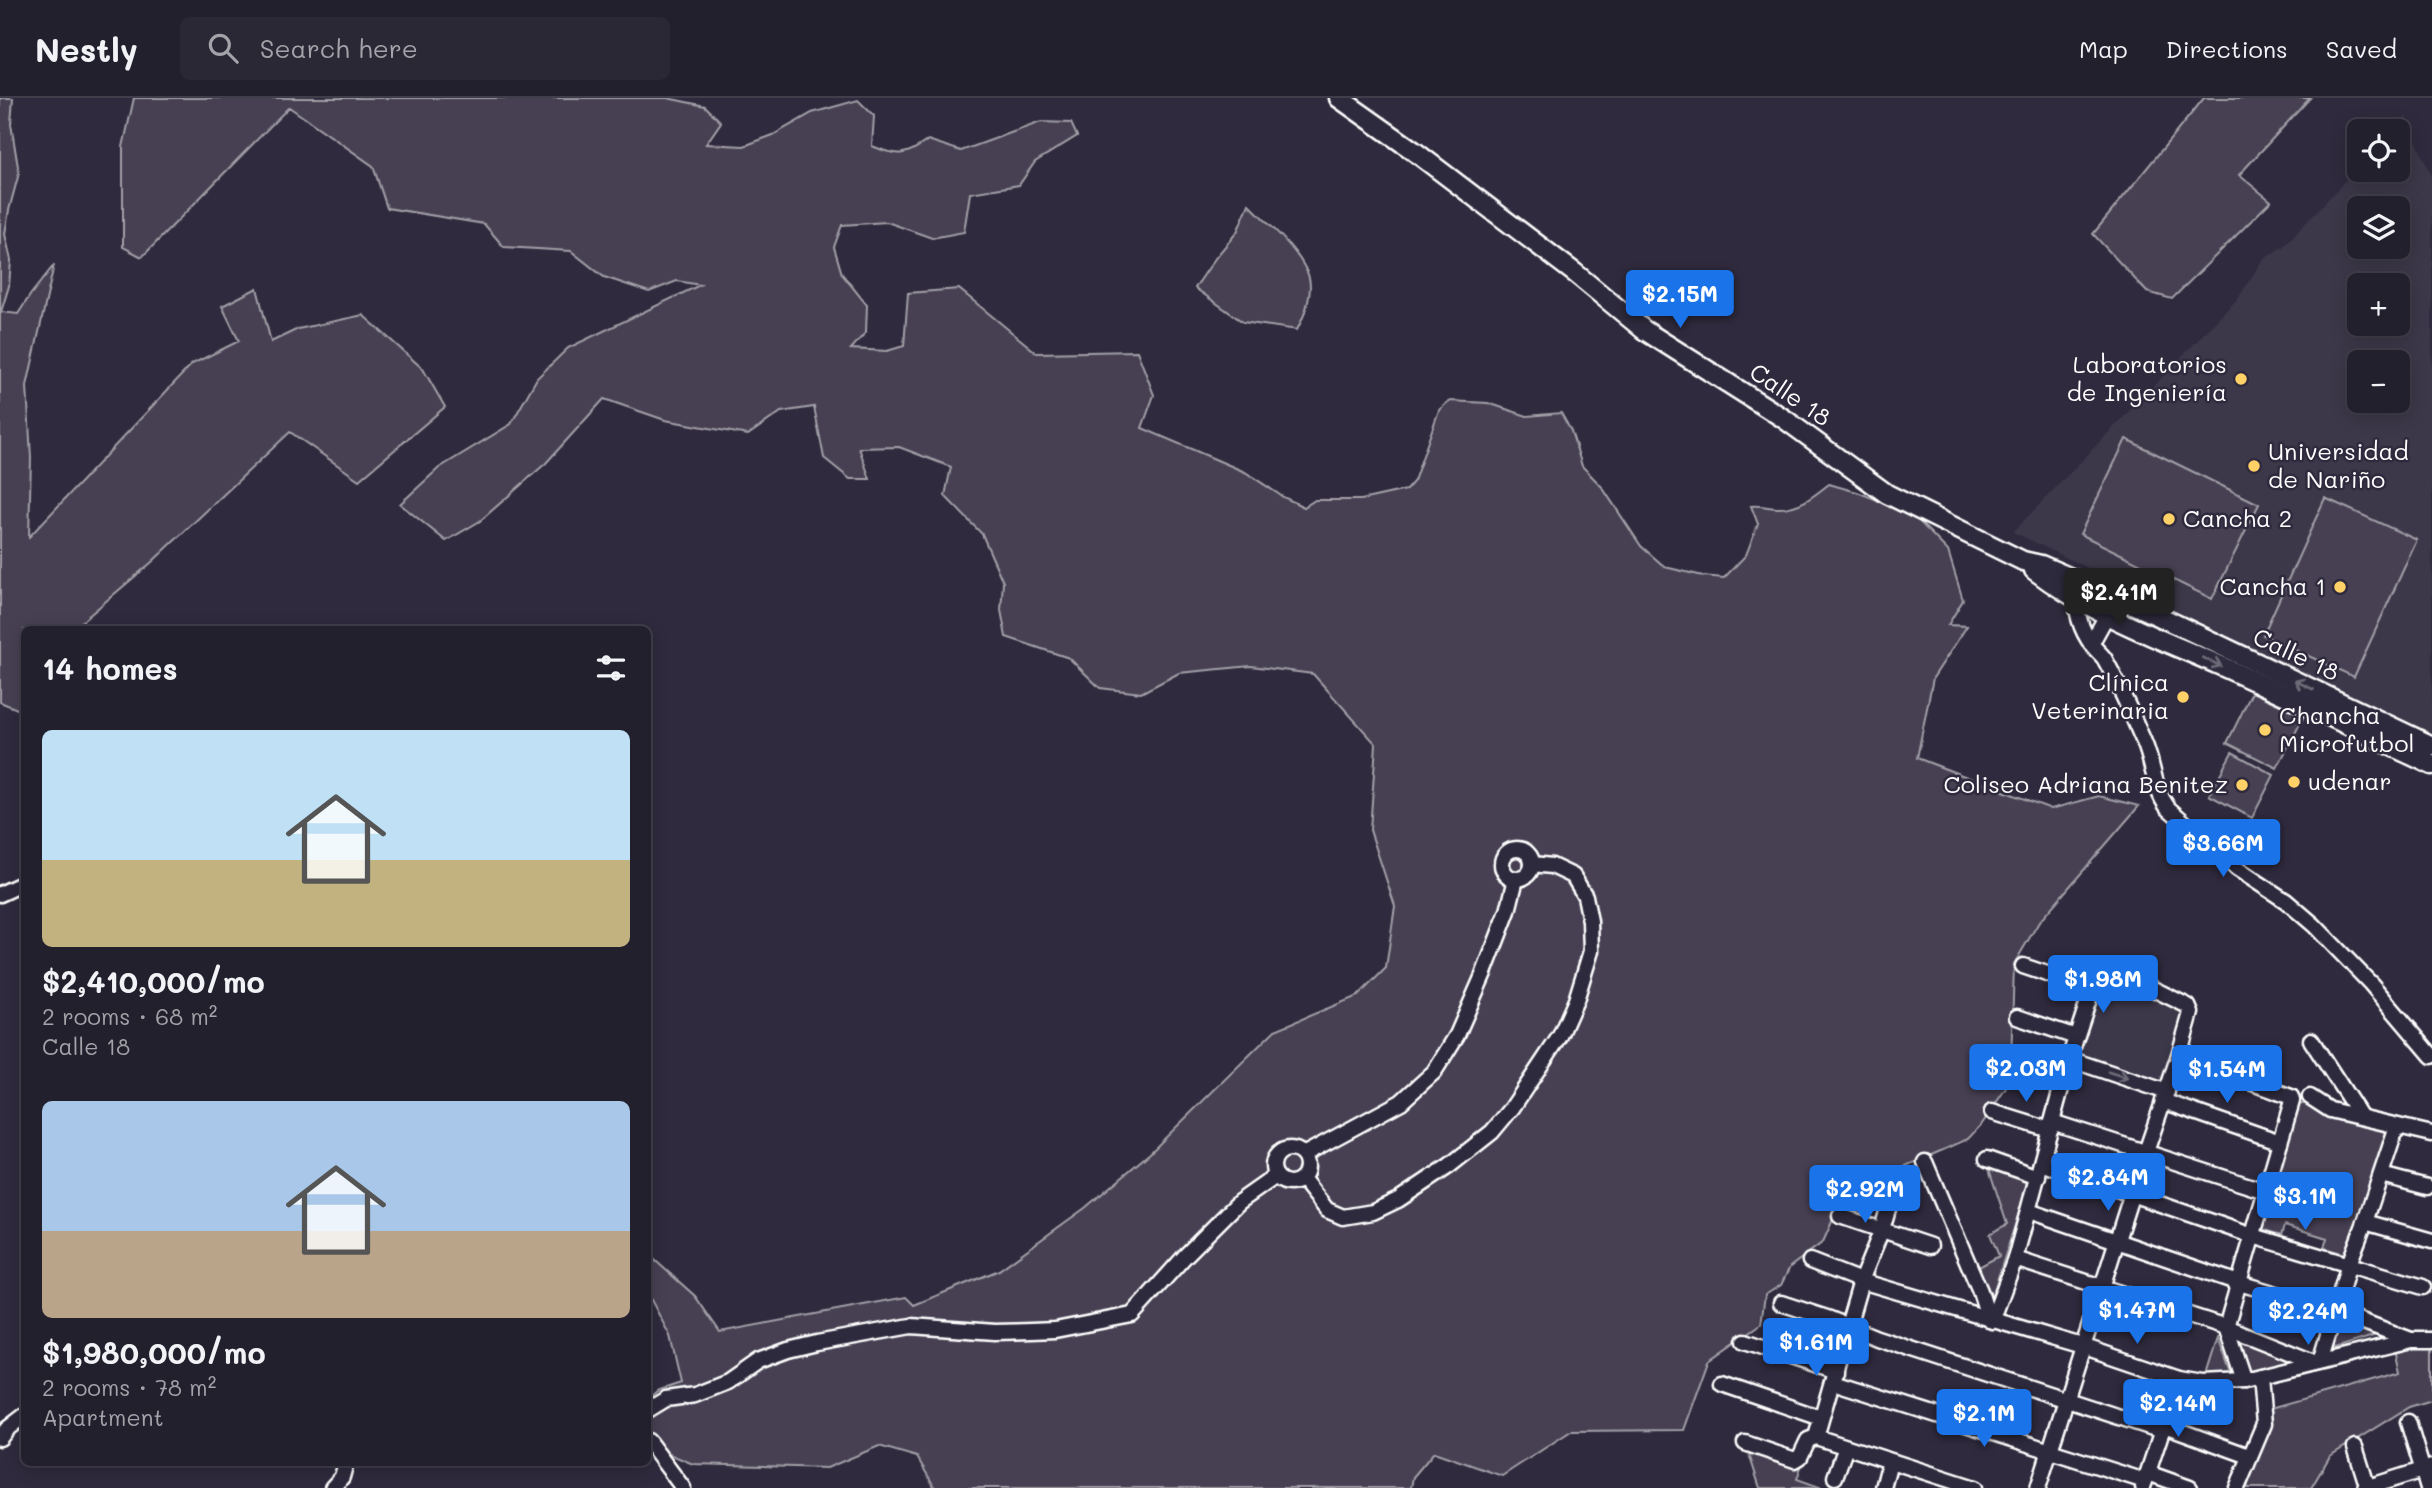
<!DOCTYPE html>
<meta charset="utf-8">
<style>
:root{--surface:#23202e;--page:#2b2836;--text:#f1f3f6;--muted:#a3a3aa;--line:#403e4a;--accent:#1a73e8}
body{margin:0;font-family:Mali,sans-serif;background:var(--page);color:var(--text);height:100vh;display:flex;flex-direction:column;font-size:26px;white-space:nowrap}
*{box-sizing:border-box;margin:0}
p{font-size:23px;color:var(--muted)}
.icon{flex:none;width:38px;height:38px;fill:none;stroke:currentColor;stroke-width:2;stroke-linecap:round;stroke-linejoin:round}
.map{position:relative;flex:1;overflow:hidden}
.details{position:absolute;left:21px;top:528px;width:630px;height:840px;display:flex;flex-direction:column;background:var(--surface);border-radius:10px;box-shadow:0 4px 18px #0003,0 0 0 2px var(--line)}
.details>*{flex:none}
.fabs{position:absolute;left:2347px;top:21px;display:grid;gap:14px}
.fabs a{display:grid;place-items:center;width:63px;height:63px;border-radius:10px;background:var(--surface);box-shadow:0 4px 18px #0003,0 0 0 2px var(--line);font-size:35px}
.price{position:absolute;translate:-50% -60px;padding:0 16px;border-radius:7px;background:var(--accent);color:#fff;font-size:23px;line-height:46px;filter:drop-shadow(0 2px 4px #0008)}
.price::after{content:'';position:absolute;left:50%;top:42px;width:21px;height:16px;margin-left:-10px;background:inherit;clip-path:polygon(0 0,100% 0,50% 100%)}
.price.active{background:#222;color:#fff}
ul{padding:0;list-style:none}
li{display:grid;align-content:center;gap:14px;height:371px;padding:0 21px}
li span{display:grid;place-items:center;height:217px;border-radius:10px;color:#555}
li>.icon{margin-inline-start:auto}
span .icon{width:126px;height:126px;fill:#fffc;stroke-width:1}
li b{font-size:30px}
h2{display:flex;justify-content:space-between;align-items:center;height:84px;padding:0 21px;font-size:30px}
header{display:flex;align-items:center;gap:42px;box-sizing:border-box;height:98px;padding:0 35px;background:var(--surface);border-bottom:2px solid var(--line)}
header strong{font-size:33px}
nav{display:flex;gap:38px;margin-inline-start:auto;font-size:24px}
.search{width:490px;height:63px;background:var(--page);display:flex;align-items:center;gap:18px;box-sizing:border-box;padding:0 24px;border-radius:10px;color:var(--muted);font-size:26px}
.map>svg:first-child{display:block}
</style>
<header>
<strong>Nestly</strong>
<div class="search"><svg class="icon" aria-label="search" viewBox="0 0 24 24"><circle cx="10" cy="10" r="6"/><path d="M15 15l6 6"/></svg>Search here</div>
<nav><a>Map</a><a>Directions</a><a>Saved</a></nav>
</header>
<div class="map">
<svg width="2432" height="1390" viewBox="0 0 2432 1390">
<rect width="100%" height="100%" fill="#2f2a3d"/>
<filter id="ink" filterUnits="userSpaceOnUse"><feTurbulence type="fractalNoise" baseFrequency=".0143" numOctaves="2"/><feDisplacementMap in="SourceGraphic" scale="14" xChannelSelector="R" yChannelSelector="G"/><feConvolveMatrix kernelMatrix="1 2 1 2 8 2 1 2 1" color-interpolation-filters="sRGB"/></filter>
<g filter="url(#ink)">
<g fill="#3c3749" fill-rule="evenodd">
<path d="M2406,18L2432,80V636L2013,434L2239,199L2263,161L2284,148L2359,68V72H2398V33H2392ZM2359,110H2398V149H2359ZM2359,187H2398V226H2359ZM2359,264H2398V303H2359Z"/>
<polygon points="2102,870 2192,917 2167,996 2072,965"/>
</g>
<g fill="#464152" stroke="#a2a0a8" stroke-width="2">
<polygon points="0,0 13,0 11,26 19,75 9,112 5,136 11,162 9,188 1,214 18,216 31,196 54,167 27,288 31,360 29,439 192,266 239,243 222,208 257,190 271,244 298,231 363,217 423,271 445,309 359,382 290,334 152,464 72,532 24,532 24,608 22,613 0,604"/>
<path d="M134,0H667L705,8L721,24L706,46L744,48L773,37L812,15L858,2L874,18L872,48C898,58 904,60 928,42L961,53L1041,24L1071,25L1077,38L1035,64L1019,87L970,95L964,134L932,140L887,124L842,127L834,149L842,176L867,207L866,234L851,251L887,253L904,248L908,195L959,191L1037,255L1137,253L1154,297L1142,330L1245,374L1283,399L1304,409L1315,402H1361L1406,392L1414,383L1439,312L1449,303L1488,305L1527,318L1561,315L1571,333L1582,368L1602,389L1641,448L1665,469L1703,478L1724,480L1746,457L1758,426L1751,408C1762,407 1770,410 1779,410C1800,410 1814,398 1829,386L1857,394L1911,415L1948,453L1963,502L1948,527L1967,528L1933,580L1917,660L2051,711L2099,698L2139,708L2039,824L2014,866L2011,967L2006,990L1982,1026L1968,1041L1943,1052L1875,1081L1859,1082L1844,1087L1835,1117L1823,1144L1790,1169L1781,1187L1765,1197L1761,1226L1709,1263L1684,1332L1571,1333L1502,1378L1434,1354L1413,1379L1411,1390H935L917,1359L879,1348L827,1370L693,1366L648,1347V1301L657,1293L681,1285L670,1238L648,1196V1156L695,1198L720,1234L906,1199L914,1207L999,1172L1085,1110L1150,1055L1275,932L1358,898L1386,870L1395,808L1370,732L1376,646L1313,576L1251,568L1179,575L1141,595L1100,590L1069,560L1006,539L1001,512L1003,484L982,436L945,398L951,369L899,349L859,350L870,381H850L824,360L814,309L781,314L748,337L665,322L604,301L546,365L480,423L446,443L400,406L439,370L511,326L537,280L568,250L700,187L677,183L649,194L604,179L571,153L504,149L484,126L387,110L373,68L289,9L142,159L123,149V49Z"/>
<polygon points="2204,0 2310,0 2239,77 2271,103 2172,201 2147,194 2093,136"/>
<path d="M1249,106C1268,126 1295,148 1307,174C1315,191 1305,217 1297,232L1243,224L1195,190L1216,159L1237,134Z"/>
<polygon points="2126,341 2259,406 2212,501 2080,436"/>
<polygon points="2325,400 2417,442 2354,579 2263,537"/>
<polygon points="2252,594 2304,618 2277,670 2227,645"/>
<polygon points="2232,654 2274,677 2252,720 2209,697"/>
<polygon points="2311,1005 2392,1033 2349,1157 2324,1150 2327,1140 2285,1127 2282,1137 2258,1130 2295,1007"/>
<polygon points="1988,1068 2029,1084 1992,1198 1977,1170 1999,1158 1990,1136 2007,1126"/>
<polygon points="2338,1219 2383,1235 2329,1252"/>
<polygon points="2231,1235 2302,1262 2246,1274"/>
<polygon points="2218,1240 2231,1276 2206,1278"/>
<polygon points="2422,1245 2432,1248 2432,1302 2409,1309 2330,1358 2311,1390 2247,1390 2270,1311 2400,1274 2395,1251"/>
<polygon points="1746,1347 1802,1366 1797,1381 1822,1390 1760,1390"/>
</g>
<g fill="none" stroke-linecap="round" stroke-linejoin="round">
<defs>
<g id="minor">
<path d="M2079,492C2073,510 2081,533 2093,548C2096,552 2101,556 2104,560C2119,586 2132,617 2144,644C2154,667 2153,690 2168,710L2236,770L2286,803L2314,827L2371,886L2432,958"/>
<polyline points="2091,546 2117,499"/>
<circle cx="1517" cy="766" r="15"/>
<polyline points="0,796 24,785"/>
<polyline points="2017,919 2076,939"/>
<polyline points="2311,942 2361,1019"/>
<polyline points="2179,957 2291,999 2292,1003 2226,1229 2244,1283"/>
<polyline points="2069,961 2167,994"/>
<polyline points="2015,969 2062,984"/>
<polyline points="2310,999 2330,1012 2432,1036"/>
<polyline points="2163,1003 2280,1044"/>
<polyline points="1992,1014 2050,1032"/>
<polyline points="2052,1024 2265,1093"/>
<circle cx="1290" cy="1068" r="17"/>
<polyline points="1303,1057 1401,1004 1434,974 1457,937 1484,875 1508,813 1516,781"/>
<polyline points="1987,1061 2038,1079"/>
<polyline points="1925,1064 1980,1193 1989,1222"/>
<polyline points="2041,1065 2253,1138 2423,1189"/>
<polyline points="2381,1077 2427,1089"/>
<polyline points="1302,1080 1327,1112 1343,1119 1373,1114 1398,1102 1449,1068 1492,1034 1512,1010 1560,938 1576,902 1591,853 1590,823 1585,798 1573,778 1552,768 1532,766"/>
<polyline points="2029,1113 2239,1185 2335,1213 2411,1242"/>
<polyline points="1840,1118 1930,1148"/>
<polyline points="2365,1124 2432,1143"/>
<polyline points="2015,1161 2226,1229 2316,1265"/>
<polyline points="1810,1163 1861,1183 2082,1248 2179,1281 2203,1285 2244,1283 2411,1242 2432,1242"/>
<polyline points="1781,1205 1830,1221 1877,1240 2162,1333"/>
<polyline points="1992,1223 2015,1161 2069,961 2091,895 2090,891 2085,889 2023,868"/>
<polyline points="1745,1243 1836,1273"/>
<polyline points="2320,1264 2349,1166 2365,1124 2397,1028"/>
<polyline points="1833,1284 2145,1383"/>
<polyline points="1722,1286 1821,1320"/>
<polyline points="648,1312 666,1301 695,1297 728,1284 758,1263 788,1252 817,1245 911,1228 995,1234 1031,1233 1055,1232 1132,1217 1186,1157 1239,1104 1276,1078"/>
<polyline points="2408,1324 2428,1390"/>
<polyline points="2164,1327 2249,1358"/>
<polyline points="1816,1339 1861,1183 1882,1131 1897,1081"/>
<polyline points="0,1340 7,1331 24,1318"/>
<polyline points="648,1343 683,1390"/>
<polyline points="1745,1345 1795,1362 1800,1359 1808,1342 1816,1339 1975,1390"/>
<polyline points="2355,1349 2368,1390"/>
<polyline points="2148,1375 2190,1390"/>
<polyline points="1835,1379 1846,1349"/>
<polyline points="2143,1389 2179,1281"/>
<polyline points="332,1390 342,1379 345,1368 343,1365"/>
<polyline points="1883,1390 1890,1363"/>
<polyline points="2038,1390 2132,1095 2179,957 2191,915 2188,908 2137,883"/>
<polyline points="2237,1390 2264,1326 2260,1279"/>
<polyline points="2365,1390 2432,1369"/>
</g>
<g id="major">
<polyline points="1339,0 1414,53 1575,175 1644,232 1783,320 1887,396 2023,463 2041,467 2148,513 2432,648"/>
<path d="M2034,472C2090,515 2155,539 2219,567C2291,599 2361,634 2432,667"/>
</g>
</defs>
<use href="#minor" stroke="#fff" stroke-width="19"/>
<use href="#major" stroke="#fff" stroke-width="23"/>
<use href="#minor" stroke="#2f2a3d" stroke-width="14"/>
<use href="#major" stroke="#2f2a3d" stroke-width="18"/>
</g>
<defs><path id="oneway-shaft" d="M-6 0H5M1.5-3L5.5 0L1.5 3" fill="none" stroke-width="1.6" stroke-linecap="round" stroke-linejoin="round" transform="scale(1.75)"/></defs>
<g stroke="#6d6a77">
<use href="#oneway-shaft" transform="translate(2212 564) rotate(24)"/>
<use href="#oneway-shaft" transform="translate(2304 587) rotate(-155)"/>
<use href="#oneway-shaft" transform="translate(2118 977) rotate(18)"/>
</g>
</g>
<g fill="#ffd166" stroke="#2f2a3d" stroke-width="2.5">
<circle cx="2241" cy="281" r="7"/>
<circle cx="2254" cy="368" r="7"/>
<circle cx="2169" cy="421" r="7"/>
<circle cx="2340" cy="489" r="7"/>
<circle cx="2183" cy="599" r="7"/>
<circle cx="2265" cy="632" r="7"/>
<circle cx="2294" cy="684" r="7"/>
<circle cx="2242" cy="687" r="7"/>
</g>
<g text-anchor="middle" stroke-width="5" stroke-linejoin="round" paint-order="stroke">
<g font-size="24" fill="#fff" stroke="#2f2a3d" text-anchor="end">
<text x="2227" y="275">Laboratorios<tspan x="2227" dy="28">de Ingeniería</tspan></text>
<text x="2268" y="362" text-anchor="start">Universidad<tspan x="2268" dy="28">de Nariño</tspan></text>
<text x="2183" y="429" text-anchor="start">Cancha 2</text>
<text x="2326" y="497">Cancha 1</text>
<text x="2169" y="593">Clínica<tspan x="2169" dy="28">Veterinaria</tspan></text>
<text x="2279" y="626" text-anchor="start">Chancha<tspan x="2279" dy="28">Microfutbol</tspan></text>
<text x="2308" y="692" text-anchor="start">udenar</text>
<text x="2228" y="695">Coliseo Adriana Benitez</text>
</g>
<g font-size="24" fill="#fff" stroke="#2f2a3d">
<text transform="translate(1790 297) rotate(34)" y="8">Calle 18</text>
<text transform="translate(2296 557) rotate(25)" y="8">Calle 18</text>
</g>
</g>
</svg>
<div class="fabs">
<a><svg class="icon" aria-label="locate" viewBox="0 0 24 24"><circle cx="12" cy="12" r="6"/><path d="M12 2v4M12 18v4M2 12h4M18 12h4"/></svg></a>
<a><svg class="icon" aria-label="layers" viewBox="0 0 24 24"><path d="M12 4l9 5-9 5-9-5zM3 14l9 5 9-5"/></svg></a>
<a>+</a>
<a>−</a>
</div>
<b class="price" style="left:1680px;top:232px">$2.15M</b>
<b class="price active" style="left:2119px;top:530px">$2.41M</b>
<b class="price" style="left:2223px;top:781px">$3.66M</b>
<b class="price" style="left:2103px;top:917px">$1.98M</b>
<b class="price" style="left:2026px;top:1006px">$2.03M</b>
<b class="price" style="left:2227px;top:1007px">$1.54M</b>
<b class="price" style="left:2108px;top:1115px">$2.84M</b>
<b class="price" style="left:1865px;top:1127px">$2.92M</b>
<b class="price" style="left:2305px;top:1134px">$3.1M</b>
<b class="price" style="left:2137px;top:1248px">$1.47M</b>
<b class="price" style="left:2308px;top:1249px">$2.24M</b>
<b class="price" style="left:1816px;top:1280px">$1.61M</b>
<b class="price" style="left:2178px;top:1341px">$2.14M</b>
<b class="price" style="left:1984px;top:1351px">$2.1M</b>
<section class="details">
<h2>14 homes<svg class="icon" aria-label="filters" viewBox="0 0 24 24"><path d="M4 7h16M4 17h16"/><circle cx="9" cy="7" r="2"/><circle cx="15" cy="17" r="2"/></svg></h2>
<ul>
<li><span style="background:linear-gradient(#bfe0f5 60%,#c2b280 0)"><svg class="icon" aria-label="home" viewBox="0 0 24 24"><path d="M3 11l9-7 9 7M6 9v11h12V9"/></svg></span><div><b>$2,410,000/mo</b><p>2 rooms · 68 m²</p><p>Calle 18</p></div></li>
<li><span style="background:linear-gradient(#a9c7e8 60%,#b9a48a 0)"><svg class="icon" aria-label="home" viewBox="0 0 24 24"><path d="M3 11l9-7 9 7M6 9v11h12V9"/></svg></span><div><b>$1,980,000/mo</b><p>2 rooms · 78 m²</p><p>Apartment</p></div></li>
</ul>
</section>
</div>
